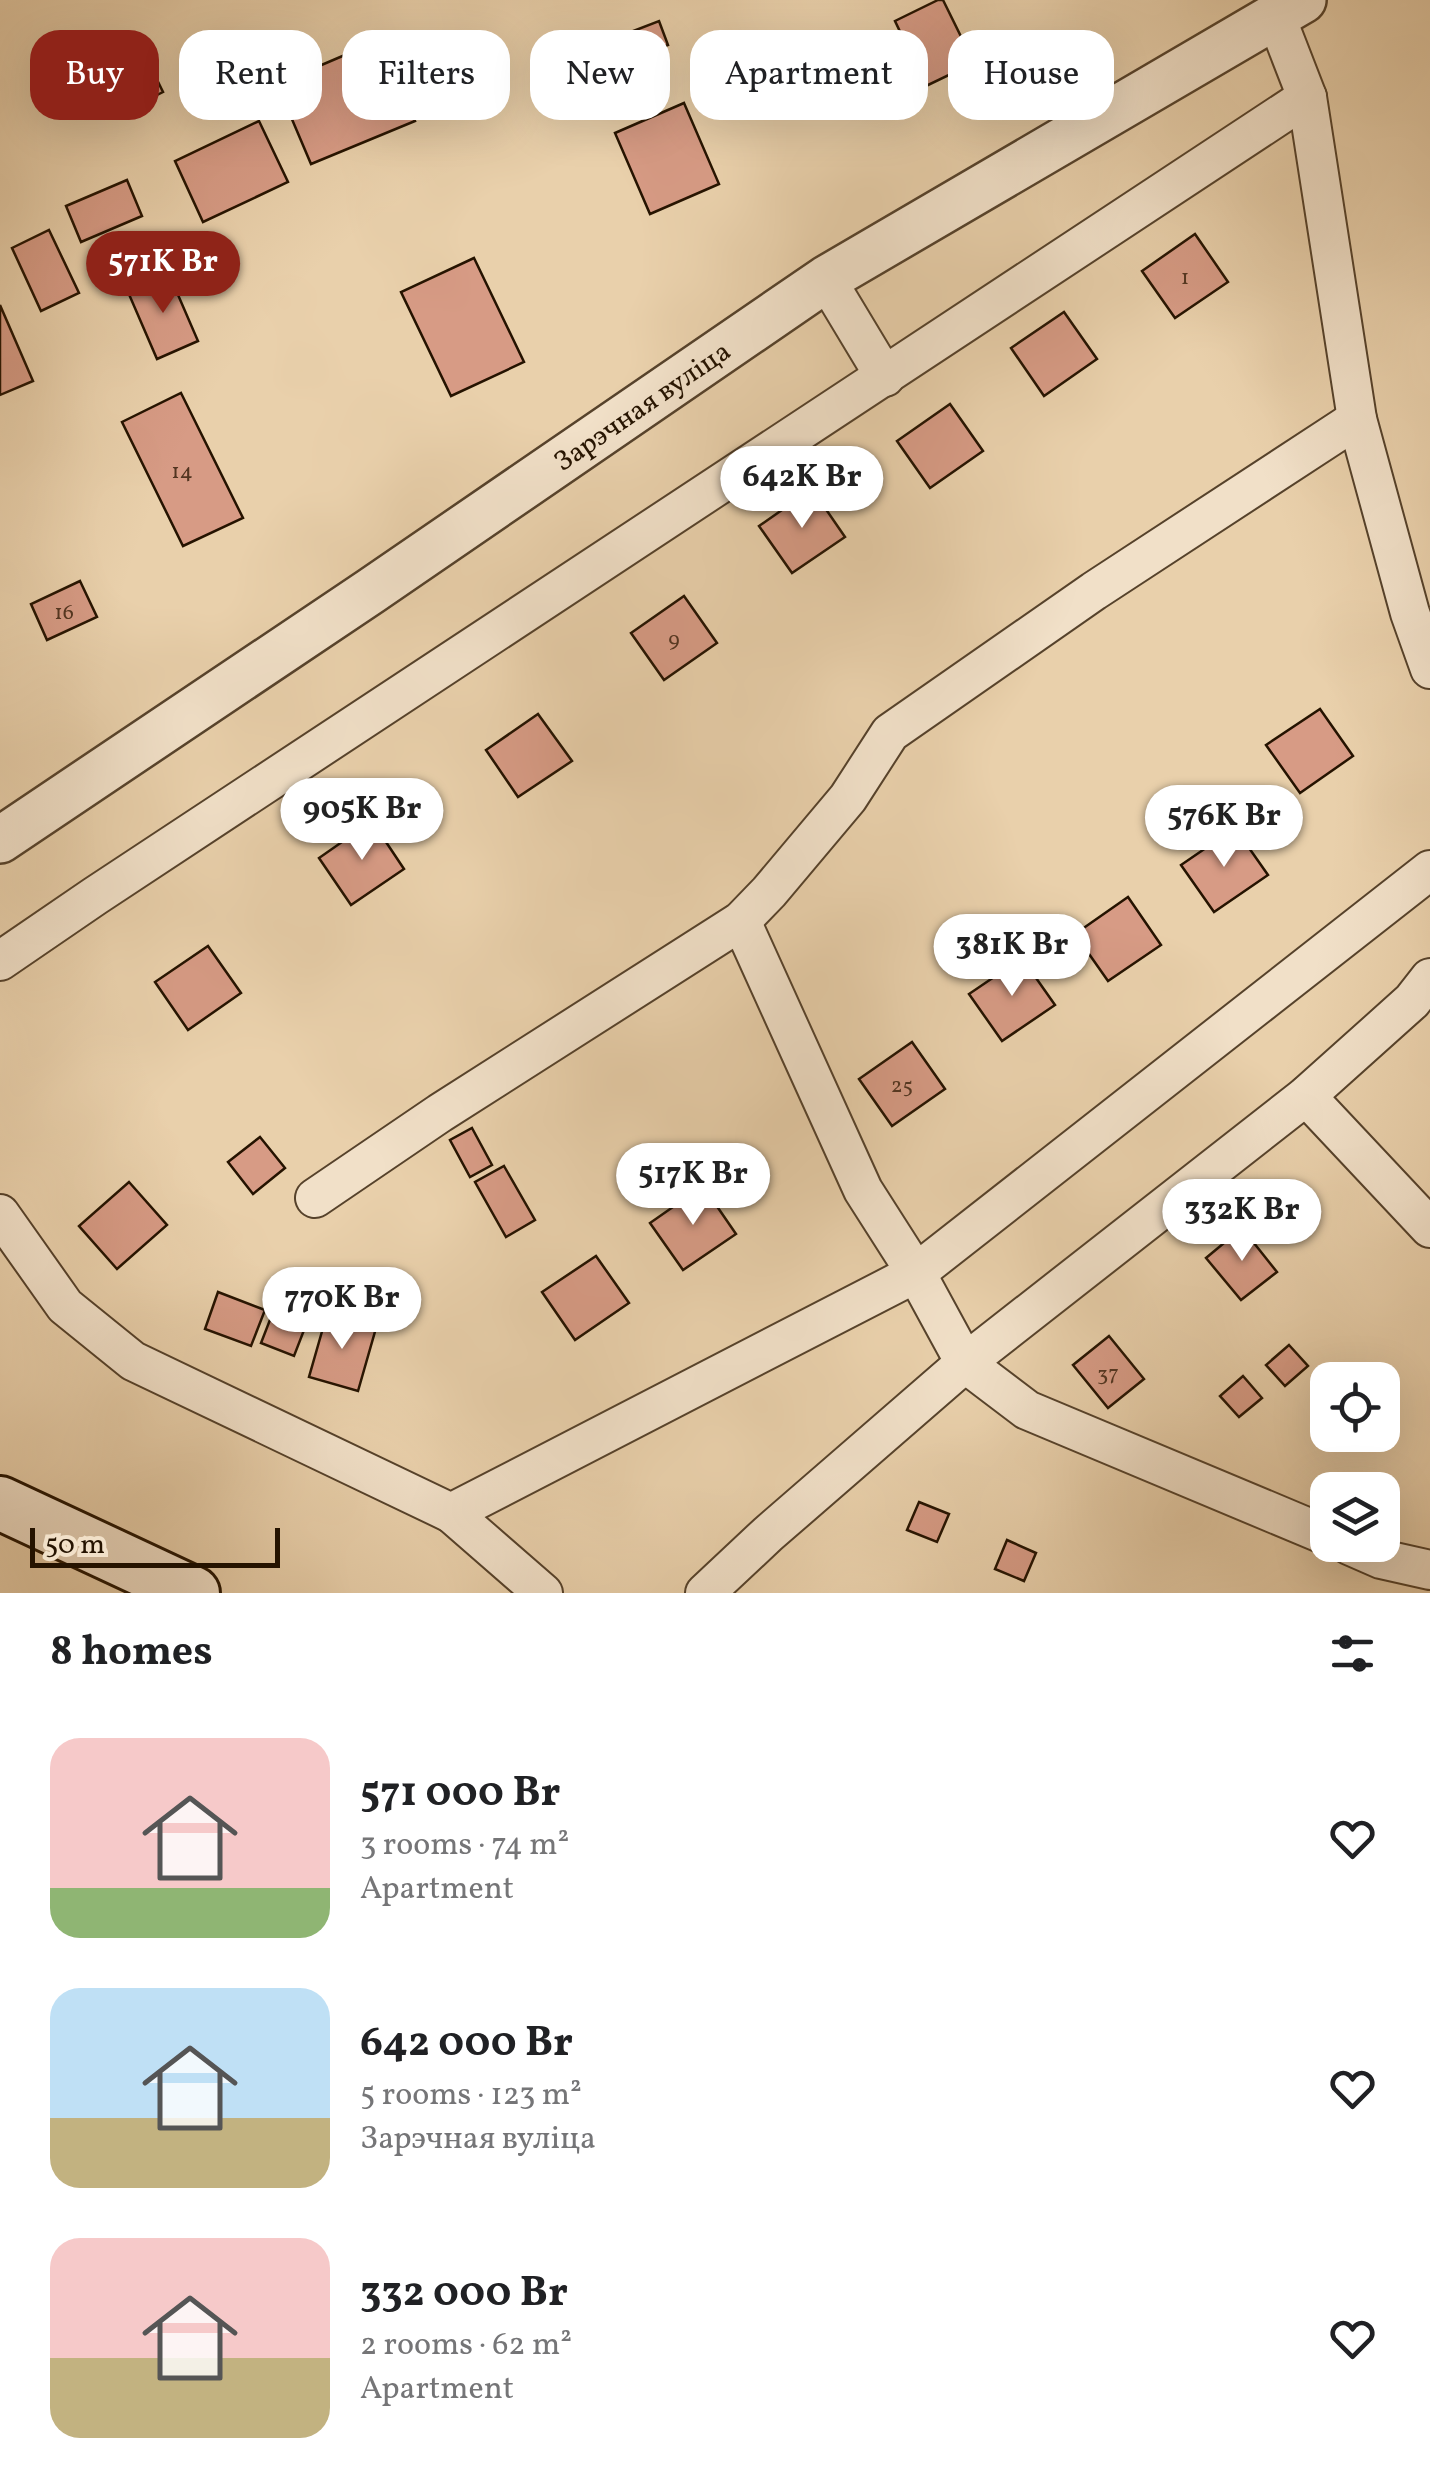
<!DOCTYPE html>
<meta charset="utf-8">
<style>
:root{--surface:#fff;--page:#f6f6f6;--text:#202124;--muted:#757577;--accent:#8f2418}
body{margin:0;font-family:Vollkorn,serif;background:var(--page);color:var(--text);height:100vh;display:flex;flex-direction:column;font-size:38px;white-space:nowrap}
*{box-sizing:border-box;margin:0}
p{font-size:32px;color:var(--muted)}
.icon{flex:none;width:55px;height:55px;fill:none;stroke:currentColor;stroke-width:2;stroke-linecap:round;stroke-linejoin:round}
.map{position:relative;height:1593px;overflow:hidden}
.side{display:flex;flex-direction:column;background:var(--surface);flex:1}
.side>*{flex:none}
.top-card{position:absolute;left:30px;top:30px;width:1370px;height:90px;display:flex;gap:20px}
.tools{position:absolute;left:1310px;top:1362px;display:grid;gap:20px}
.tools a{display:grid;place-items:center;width:90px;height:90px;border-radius:20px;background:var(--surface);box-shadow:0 10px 40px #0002;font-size:50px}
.scale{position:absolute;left:30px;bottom:25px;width:250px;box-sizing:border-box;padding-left:10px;border:5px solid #251300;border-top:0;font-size:28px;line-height:35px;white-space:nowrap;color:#251300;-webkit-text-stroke:8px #f1e0c8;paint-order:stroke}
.price{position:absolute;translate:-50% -85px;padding:0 22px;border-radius:35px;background:#fff;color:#222;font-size:32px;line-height:65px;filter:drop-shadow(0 2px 5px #0008)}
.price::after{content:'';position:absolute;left:50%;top:60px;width:30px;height:22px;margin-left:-15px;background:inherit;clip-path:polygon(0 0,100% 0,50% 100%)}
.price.current{background:var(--accent);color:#fff}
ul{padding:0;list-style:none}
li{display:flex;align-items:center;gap:30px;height:250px;padding:0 50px}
li span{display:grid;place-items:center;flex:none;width:280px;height:200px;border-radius:30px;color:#555}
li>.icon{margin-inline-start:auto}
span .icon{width:120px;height:120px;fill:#fffc;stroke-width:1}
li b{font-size:42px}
h2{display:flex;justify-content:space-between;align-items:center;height:120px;padding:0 50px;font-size:42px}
.chip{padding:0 35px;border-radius:30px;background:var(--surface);box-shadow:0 10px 40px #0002;font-size:35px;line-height:90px}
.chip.current{background:var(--accent);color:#fff}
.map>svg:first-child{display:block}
</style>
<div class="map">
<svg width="1430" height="1593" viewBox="0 0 1430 1593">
<rect width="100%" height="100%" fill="#e9d0ab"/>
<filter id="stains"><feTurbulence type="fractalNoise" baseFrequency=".002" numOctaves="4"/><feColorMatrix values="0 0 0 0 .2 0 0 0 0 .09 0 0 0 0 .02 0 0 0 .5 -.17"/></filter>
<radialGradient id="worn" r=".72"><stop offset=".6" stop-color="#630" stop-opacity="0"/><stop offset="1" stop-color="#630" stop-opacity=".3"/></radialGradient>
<g fill="#d79b85" stroke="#251300" stroke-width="2.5">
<polygon points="938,0 943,0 974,63 926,86 895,21"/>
<polygon points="659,21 668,45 637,57 628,33"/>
<polygon points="380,40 415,121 311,164 277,84"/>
<polygon points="138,41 163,92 129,109 104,58"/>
<polygon points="684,103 719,184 650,214 615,133"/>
<polygon points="259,121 288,182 203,222 175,161"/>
<polygon points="127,180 142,216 81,242 66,206"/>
<polygon points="49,230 79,293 41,311 12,248"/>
<polygon points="1195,234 1228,282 1175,318 1142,271"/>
<polygon points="474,258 524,362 451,396 401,292"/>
<polygon points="169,274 198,341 157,359 128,292"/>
<polygon points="0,305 33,381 0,395"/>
<polygon points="1064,312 1097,359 1044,396 1011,348"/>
<polygon points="181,393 243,518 183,546 122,422"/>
<polygon points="950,404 983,451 930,488 897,441"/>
<polygon points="812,489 845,537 792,573 759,526"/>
<polygon points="80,581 97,617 47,640 31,604"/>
<polygon points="684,596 717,643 664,680 631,633"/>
<polygon points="1320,709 1353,756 1300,793 1266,745"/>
<polygon points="538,714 572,761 518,797 486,750"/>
<polygon points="372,821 404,869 351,905 319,858"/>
<polygon points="1235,828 1268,875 1214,912 1181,865"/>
<polygon points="1128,897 1161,945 1108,981 1075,934"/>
<polygon points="208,946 241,993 188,1030 155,982"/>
<polygon points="1022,958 1055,1005 1002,1041 969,994"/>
<polygon points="912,1042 945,1089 892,1126 859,1079"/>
<polygon points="472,1128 492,1165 470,1177 450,1140"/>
<polygon points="260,1137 285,1168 253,1194 228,1162"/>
<polygon points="504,1166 535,1220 506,1237 475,1182"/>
<polygon points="129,1182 167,1225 117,1269 79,1226"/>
<polygon points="703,1186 736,1234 683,1270 650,1223"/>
<polygon points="1242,1228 1277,1272 1241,1300 1206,1258"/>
<polygon points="596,1256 629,1303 575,1340 542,1292"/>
<polygon points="218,1292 265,1310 251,1346 205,1329"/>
<polygon points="273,1312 306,1325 294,1356 261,1343"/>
<polygon points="327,1314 376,1328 358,1391 309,1377"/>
<polygon points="1109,1336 1144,1379 1108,1408 1073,1365"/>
<polygon points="1289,1345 1308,1366 1285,1386 1266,1365"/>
<polygon points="1243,1376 1262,1398 1239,1417 1220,1396"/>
<polygon points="919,1502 949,1514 937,1542 907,1530"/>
<polygon points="1007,1540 1036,1553 1024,1581 995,1569"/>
</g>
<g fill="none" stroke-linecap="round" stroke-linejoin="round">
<defs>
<g id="minor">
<polyline points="1276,17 1307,97 1357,419 1410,613 1430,669"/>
<polyline points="826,279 885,377"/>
<polyline points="741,921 863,1190 916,1273 965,1363 1027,1410 1328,1536"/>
<polyline points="0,961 95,896 1307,97"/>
<polyline points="1306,1096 1430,1228"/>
<polyline points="315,1198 440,1113 741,921 769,892 848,798 890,733 1094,591 1357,419"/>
<polyline points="0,1214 65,1306 133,1361 451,1513 916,1273 1430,870"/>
<polyline points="451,1513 543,1593"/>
<polyline points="1349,1545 1381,1559 1430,1570"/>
<polyline points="705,1593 768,1534 965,1363 1306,1096 1412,1001 1430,978"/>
</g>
<g id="tertiary">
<path id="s1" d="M0,840L371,591L826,279L1303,0"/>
</g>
<polyline id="secondary" points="0,1503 193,1593"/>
</defs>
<use href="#minor" stroke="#56422b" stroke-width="42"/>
<use href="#tertiary" stroke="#56422b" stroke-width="50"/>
<use href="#secondary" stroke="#251300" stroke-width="58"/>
<use href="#minor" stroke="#f1e0c8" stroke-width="38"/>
<use href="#tertiary" stroke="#f1e0c8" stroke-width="45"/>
<use href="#secondary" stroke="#f1e0c8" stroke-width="52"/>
</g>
<g text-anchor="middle" stroke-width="10" stroke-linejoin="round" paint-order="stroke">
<g font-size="22" fill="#523521">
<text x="1185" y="284">1</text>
<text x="182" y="478">14</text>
<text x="64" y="619">16</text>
<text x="674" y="646">9</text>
<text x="902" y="1092">25</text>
<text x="1108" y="1380">37</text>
</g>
<g font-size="28" fill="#251300" stroke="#f1e0c8">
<text dy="10" stroke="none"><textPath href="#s1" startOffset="775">Зарэчная вуліца</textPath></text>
</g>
</g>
<rect width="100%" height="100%" filter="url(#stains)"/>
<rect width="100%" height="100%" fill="url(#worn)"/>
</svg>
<div class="tools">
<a><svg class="icon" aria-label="locate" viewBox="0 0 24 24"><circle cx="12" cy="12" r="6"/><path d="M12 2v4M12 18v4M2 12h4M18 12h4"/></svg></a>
<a><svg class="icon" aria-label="layers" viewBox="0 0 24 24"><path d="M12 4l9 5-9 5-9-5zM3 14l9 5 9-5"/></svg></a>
</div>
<div class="scale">50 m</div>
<b class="price current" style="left:163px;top:316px">571K Br</b>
<b class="price" style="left:802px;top:531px">642K Br</b>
<b class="price" style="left:362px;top:863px">905K Br</b>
<b class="price" style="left:1224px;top:870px">576K Br</b>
<b class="price" style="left:1012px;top:999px">381K Br</b>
<b class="price" style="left:693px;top:1228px">517K Br</b>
<b class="price" style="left:1242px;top:1264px">332K Br</b>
<b class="price" style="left:342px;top:1352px">770K Br</b>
<div class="top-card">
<a class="chip current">Buy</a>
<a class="chip">Rent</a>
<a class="chip">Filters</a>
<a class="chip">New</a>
<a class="chip">Apartment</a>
<a class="chip">House</a>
</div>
</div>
<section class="side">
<h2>8 homes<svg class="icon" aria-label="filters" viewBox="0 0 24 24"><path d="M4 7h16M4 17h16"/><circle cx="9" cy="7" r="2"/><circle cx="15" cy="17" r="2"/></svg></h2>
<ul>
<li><span style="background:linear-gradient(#f6c9c9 75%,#8fb573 0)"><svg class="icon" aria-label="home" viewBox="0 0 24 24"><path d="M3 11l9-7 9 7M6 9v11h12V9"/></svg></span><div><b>571 000 Br</b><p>3 rooms · 74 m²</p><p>Apartment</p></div><svg class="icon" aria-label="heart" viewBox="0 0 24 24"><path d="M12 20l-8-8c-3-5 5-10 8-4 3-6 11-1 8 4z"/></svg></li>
<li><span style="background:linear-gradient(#bfe0f5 65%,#c2b280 0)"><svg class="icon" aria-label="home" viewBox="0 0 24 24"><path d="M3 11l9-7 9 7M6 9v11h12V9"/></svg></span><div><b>642 000 Br</b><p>5 rooms · 123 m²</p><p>Зарэчная вуліца</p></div><svg class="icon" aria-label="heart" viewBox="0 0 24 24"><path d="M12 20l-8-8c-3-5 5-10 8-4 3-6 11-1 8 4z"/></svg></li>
<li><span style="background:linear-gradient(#f6c9c9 60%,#c2b280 0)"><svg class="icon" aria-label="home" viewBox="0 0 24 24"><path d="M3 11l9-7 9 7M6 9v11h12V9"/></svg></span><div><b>332 000 Br</b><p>2 rooms · 62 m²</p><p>Apartment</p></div><svg class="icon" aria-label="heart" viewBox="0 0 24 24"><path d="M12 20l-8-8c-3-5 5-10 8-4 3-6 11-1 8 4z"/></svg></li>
</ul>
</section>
